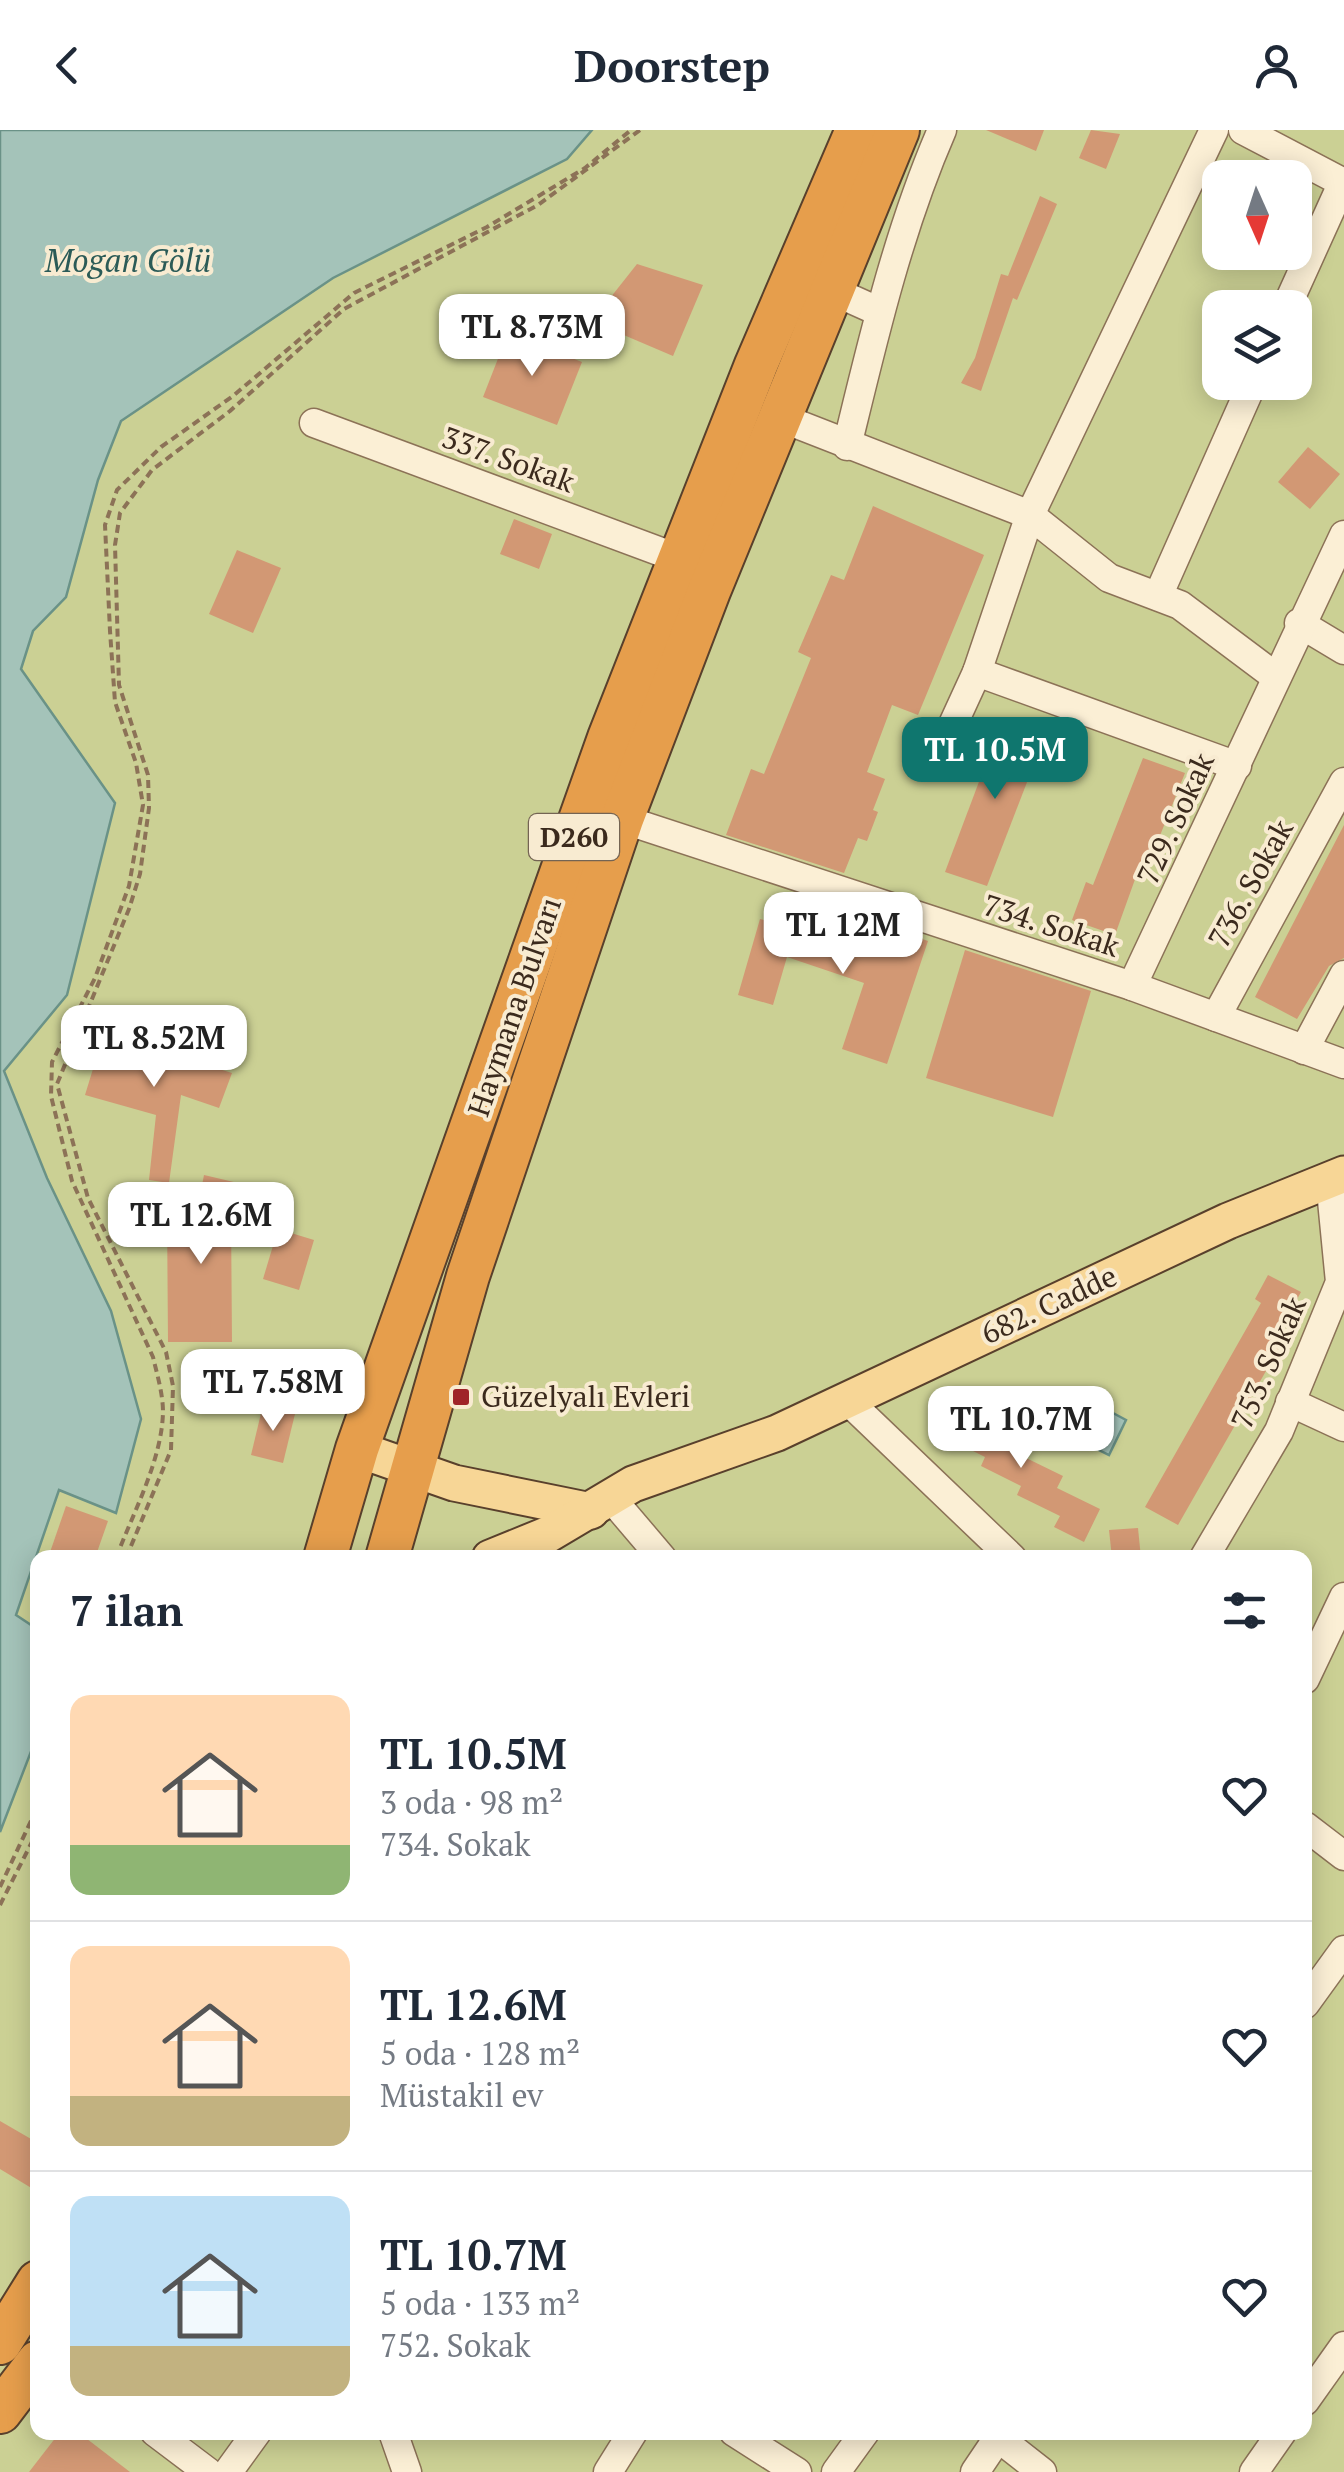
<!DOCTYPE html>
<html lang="tr">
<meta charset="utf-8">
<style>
:root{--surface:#fff;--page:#f2f2f3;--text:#1f2937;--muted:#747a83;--line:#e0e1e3;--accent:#0f766e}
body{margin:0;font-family:"PT Serif",serif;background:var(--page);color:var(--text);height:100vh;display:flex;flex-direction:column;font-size:38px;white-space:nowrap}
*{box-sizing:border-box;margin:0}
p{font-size:32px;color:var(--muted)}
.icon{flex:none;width:55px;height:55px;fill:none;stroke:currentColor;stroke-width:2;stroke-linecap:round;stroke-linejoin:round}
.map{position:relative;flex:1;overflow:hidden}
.sheet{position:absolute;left:30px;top:1420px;width:1282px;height:890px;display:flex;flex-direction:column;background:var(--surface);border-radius:20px;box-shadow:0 5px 25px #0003}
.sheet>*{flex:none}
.needle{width:65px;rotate:177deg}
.fabs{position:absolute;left:1202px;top:30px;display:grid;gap:20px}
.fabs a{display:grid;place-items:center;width:110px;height:110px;border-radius:20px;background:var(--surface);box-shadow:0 5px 25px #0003;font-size:50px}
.price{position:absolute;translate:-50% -85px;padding:0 22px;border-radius:20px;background:#fff;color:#222;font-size:32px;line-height:65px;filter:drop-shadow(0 2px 5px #0008)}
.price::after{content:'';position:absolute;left:50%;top:60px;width:30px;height:22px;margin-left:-15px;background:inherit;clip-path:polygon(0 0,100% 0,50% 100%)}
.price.current{background:var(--accent);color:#fff}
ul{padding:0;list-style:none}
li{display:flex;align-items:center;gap:30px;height:250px;padding:0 40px}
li+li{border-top:2px solid var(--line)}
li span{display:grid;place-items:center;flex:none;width:280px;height:200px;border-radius:20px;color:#555}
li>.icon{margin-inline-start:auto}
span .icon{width:120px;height:120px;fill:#fffc;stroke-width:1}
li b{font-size:42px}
h2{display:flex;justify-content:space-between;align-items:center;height:120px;padding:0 40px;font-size:42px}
header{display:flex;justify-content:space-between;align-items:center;height:130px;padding:0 40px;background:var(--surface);font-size:45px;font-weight:600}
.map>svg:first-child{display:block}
</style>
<header><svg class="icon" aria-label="back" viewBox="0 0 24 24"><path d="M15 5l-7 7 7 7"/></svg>Doorstep<svg class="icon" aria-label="person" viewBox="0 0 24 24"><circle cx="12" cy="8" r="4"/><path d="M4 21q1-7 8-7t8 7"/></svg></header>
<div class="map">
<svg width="1344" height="2342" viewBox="0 0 1344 2342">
<rect width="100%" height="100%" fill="#f1e1c1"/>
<path fill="#cbd094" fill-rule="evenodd" d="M0,0H1344V2342H0ZM1220,48H1295V122H1220ZM1220,178H1295V252H1220ZM38,1428H1305V2302H38Z"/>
<g fill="#a4c3b9" stroke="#6a9287" stroke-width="2.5">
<polygon points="0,0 592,0 567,29 333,148 121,291 98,350 66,467 33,501 21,539 115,673 67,865 4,941 47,1048 111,1181 141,1289 116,1383 59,1360 16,1485 37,1499 37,1606 0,1702"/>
<polygon points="1113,1283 1126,1290 1109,1325 1083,1312 1089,1291 1106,1295"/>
</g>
<g fill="#d29874">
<polygon points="986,0 1044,0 1036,21"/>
<polygon points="1091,0 1120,4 1106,39 1079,28"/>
<polygon points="1040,66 1057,74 1017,170 1013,168 981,261 961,253 975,228 1001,144 1008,146"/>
<polygon points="637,134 703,155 673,226 612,200 603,177"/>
<polygon points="508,203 582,232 557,295 483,267"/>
<polygon points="1308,317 1340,344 1310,379 1278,352"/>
<polygon points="873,376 984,425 918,585 892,575 867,642 885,649 873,680 878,682 867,711 858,708 844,743 726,705 751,639 764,644 811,528 798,522 831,445 844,450"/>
<polygon points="514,389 552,404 539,439 500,424"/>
<polygon points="237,420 281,438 253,503 209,484"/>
<polygon points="1003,588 1046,603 987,756 945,742"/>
<polygon points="1143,628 1185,643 1145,743 1138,741 1115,805 1072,790 1086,752 1093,755"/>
<polygon points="1344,695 1344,828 1329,836 1297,889 1255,867"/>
<polygon points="760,789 815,804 818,798 876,819 884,796 928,811 887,934 842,919 864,853 787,827 773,875 738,865"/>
<polygon points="965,820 1091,861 1053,987 926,948"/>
<polygon points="104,903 232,943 219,978 181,965 169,1053 149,1050 156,985 85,965"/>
<polygon points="204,1045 238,1053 231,1083 232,1212 168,1212 167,1080 197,1080"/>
<polygon points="278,1099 314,1110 299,1160 263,1149"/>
<polygon points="1268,1145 1301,1162 1279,1202 1286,1206 1178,1395 1145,1377 1261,1173 1255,1169"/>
<polygon points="957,1272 987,1287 983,1295 1027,1317 1022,1326 1063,1346 1057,1358 1100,1379 1084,1412 1054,1397 1060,1386 1017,1365 1021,1356 981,1336 985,1327 941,1305"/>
<polygon points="263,1275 295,1284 283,1333 251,1325"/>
<polygon points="66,1376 108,1391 95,1428 48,1428"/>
<polygon points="1138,1398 1141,1428 1112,1428 1109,1400"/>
<polygon points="0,1991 38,2013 38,2062 0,2039"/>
<polygon points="60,2302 78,2302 130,2342 29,2342"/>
</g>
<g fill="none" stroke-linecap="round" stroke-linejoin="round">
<defs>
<g id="minor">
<polyline points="1243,0 1344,53"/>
<polyline points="831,160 880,182"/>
<polyline points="1286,178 1343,52"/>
<polyline points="779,287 1030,385 1109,448 1180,475 1276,547"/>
<polyline points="314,293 680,429"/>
<path d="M847,316C873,209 898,101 942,0"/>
<polyline points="1158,466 1253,252"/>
<polyline points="1299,493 1344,520"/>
<polyline points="977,542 1237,636"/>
<polyline points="949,603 977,542 1030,385 1214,0"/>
<polyline points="622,689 1132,856 1344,934"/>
<polyline points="1132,856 1344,405"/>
<polyline points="1216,887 1344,652"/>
<polyline points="1304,920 1344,845"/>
<polyline points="847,1270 1012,1428"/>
<polyline points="1290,1272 1344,1297"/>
<polyline points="611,1368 662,1428"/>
<polyline points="1204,1428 1279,1301 1340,1152 1330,1050"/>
<polyline points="1305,1549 1344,1467"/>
<polyline points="1305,1696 1344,1726"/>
<polyline points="1305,1874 1344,1820"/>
<polyline points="1305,2271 1344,2216"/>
<polyline points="155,2302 208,2342"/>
<polyline points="393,2302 407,2342"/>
<polyline points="734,2302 797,2342"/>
<polyline points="991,2302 1042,2342"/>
<polyline points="228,2342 257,2302"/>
<polyline points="608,2342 633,2302"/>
<polyline points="836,2342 865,2302"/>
<polyline points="975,2342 1002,2302"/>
<polyline points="1254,2342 1282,2302"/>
</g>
<g id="major">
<polyline points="357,1319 454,1353 591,1381"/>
<polyline points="490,1428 549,1404 633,1354 777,1303 1228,1091 1344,1044"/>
</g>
<g id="highway">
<polyline points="325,1428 357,1319 609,608 756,235 857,0"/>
<polyline points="387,1428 468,1146 622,689 709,461 898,0"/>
<polyline points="0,2213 38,2152"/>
<polyline points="0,2282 38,2232"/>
</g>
</defs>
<use href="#minor" stroke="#8c7257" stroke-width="31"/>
<use href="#major" stroke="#59402c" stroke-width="39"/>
<use href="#highway" stroke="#59402c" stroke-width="46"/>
<g stroke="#8c7257" stroke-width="4" stroke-dasharray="8 5" stroke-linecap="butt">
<path d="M116,1428C133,1383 162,1330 163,1282C163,1264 157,1244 153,1227L72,1051L51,966L52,932L95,848L129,756L143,675L136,633L115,572L110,501L105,395L117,360L161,317L233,266L354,163L487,97L585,38L631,0"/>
<polyline points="126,1428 171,1320 173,1256 166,1222 88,1068 57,954 129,779 140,744 149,678 148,645 119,555 115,415 120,383 152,340 230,281 344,179 538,75 640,0"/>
<polyline points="0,1757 38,1676"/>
<polyline points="0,1775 38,1700"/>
</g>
<use href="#minor" stroke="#fbefd5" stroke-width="28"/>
<use href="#major" stroke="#f7d696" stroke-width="35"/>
<use href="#highway" stroke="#e69e4c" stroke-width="42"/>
</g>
<rect fill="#9f2328" stroke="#f8ebd1" stroke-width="4" x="451" y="1257" width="20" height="20" rx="5"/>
<g text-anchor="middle" stroke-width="8" stroke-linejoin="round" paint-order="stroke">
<rect fill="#f8ebd1" stroke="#746453" stroke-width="2.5" x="529" y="684" width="90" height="46" rx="8"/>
<g font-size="28" font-weight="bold" fill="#3b2a1d">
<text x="574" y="717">D260</text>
</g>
<g font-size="30" fill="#3b2a1d" stroke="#f8ebd1">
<text transform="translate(508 330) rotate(20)" y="10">337. Sokak</text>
<text transform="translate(1176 689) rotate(-65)" y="10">729. Sokak</text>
<text transform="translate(1251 754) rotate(-61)" y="10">736. Sokak</text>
<text transform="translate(1051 796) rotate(18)" y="10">734. Sokak</text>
<text transform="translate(515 877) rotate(-71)" y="10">Haymana Bulvarı</text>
<text transform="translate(1049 1175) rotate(-25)" y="10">682. Cadde</text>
<text transform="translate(1269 1233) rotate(-66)" y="10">753. Sokak</text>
</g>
<g font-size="30" fill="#3b2a1d" stroke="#f8ebd1" text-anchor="start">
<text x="481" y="1277">Güzelyalı Evleri</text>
</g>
<g font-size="32" font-style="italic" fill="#2b5b57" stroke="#f8ebd1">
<text x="128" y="142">Mogan Gölü</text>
</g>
</g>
</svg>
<div class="fabs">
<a><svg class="needle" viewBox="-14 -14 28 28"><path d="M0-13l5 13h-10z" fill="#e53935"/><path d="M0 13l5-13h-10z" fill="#747a83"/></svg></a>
<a><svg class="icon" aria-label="layers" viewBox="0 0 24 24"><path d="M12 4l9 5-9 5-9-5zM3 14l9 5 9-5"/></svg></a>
</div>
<b class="price" style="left:532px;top:249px">TL 8.73M</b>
<b class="price current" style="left:995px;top:672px">TL 10.5M</b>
<b class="price" style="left:843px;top:847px">TL 12M</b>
<b class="price" style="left:154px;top:960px">TL 8.52M</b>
<b class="price" style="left:201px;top:1137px">TL 12.6M</b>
<b class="price" style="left:273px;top:1304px">TL 7.58M</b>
<b class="price" style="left:1021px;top:1341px">TL 10.7M</b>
<section class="sheet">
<h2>7 ilan<svg class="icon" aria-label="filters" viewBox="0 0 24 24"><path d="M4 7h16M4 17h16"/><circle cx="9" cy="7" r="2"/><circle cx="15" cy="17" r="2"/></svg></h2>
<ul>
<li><span style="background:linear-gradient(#ffd9b3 75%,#8fb573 0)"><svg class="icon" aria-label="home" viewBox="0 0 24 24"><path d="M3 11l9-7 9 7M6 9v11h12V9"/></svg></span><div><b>TL 10.5M</b><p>3 oda · 98 m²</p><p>734. Sokak</p></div><svg class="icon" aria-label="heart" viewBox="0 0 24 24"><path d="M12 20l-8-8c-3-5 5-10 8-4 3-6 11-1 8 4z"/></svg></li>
<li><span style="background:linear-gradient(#ffd9b3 75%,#c2b280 0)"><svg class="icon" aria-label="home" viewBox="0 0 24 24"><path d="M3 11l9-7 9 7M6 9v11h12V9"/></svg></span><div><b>TL 12.6M</b><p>5 oda · 128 m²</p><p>Müstakil ev</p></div><svg class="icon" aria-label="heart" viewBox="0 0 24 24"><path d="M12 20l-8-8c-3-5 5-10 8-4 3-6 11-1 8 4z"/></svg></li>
<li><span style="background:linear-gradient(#bfe0f5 75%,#c2b280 0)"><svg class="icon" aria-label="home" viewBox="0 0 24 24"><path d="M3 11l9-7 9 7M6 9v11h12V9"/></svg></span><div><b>TL 10.7M</b><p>5 oda · 133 m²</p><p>752. Sokak</p></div><svg class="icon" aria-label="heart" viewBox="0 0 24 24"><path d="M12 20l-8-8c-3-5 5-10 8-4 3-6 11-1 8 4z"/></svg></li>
</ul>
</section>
</div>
